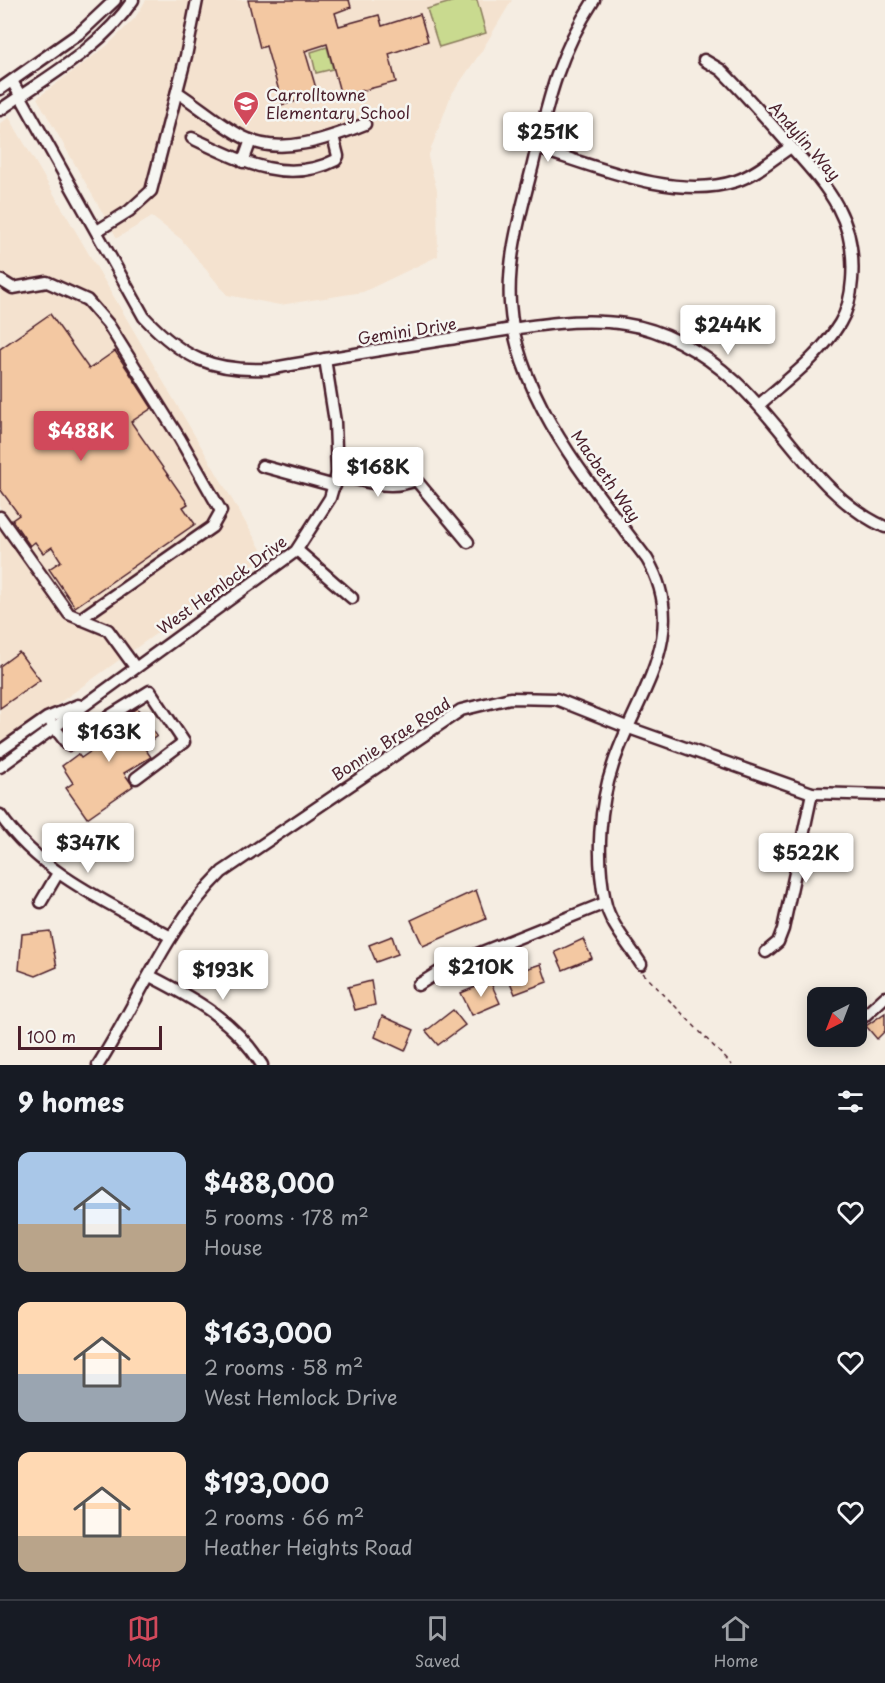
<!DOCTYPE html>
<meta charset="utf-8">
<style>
:root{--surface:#171b24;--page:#242831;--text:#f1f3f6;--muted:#9ea1a6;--line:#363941;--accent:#d1495b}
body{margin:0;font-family:"Playpen Sans",sans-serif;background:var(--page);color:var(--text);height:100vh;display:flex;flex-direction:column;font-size:22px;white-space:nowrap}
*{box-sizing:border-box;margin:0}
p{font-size:20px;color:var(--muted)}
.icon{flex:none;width:33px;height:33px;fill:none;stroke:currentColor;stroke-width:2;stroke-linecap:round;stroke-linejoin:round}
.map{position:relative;height:1065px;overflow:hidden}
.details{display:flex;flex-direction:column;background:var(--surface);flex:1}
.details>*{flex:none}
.needle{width:39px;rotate:222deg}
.fabs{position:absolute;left:807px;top:987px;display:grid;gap:12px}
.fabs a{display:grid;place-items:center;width:60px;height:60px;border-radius:12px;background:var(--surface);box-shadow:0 3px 15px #0003;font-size:30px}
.scale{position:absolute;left:18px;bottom:15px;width:144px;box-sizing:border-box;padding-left:6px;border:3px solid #4a1f2b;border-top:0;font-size:16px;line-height:21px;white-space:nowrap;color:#4a1f2b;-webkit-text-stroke:4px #f6f6f2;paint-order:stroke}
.price{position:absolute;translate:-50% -51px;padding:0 14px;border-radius:6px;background:#fff;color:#222;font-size:20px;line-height:39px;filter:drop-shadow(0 2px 3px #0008)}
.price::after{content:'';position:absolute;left:50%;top:36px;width:18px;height:14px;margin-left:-9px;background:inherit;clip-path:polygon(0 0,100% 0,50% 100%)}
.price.selected{background:var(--accent);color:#fff}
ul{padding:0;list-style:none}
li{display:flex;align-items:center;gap:18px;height:150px;padding:0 18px}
li span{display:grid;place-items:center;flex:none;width:168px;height:120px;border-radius:12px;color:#555}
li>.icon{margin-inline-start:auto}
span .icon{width:72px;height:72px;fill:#fffc;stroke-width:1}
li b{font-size:26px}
h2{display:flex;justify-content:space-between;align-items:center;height:72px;padding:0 18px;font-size:26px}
.tab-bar{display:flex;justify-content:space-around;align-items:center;height:84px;border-top:2px solid var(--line);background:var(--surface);font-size:16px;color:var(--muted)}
.tab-bar a{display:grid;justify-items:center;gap:3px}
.tab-bar .selected{color:var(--accent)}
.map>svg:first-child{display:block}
</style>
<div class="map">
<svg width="885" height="1065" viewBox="0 0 885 1065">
<rect width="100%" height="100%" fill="#f5ede2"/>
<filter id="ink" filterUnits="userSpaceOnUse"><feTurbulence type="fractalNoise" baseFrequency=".0167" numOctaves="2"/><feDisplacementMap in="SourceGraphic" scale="12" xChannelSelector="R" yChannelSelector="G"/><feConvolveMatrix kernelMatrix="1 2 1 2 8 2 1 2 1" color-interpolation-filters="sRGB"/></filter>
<g filter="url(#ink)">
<g fill="#f4e2cf">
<polygon points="146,0 512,0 481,52 451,95 428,157 437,190 438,256 363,292 280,305 227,295 181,239 152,217 117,238 37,98 108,45 135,18"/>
<polygon points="9,117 265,556 0,745 0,124"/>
</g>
<g fill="#c9da8f" stroke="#8a7c5d" stroke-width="1.5">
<polygon points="458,0 477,0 486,33 439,47 427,9"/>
<polygon points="327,47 333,69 316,73 311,52"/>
</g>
<g fill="#f3c8a2" stroke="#4a1f2b" stroke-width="1.5">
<polygon points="248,0 349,0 351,7 335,13 339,26 379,15 382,26 420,14 428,41 389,54 396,82 341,96 327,44 305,51 318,95 283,105 266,46 260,48"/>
<polygon points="50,314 89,369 115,351 129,372 152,408 131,422 188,504 183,507 195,524 75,607 49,569 61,561 52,547 43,553 35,542 30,546 12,520 19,515 0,489 0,349"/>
<polygon points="19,652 40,680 0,708 0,666"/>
<polygon points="137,708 157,736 143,746 151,757 124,773 133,786 87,818 66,788 73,783 62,766 78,754 81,758 107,740 101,731 104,723 113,725"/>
<polygon points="476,890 486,919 423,946 411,920"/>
<polygon points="50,931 57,967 36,976 19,970 22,934"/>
<polygon points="392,936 398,954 376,962 369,945"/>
<polygon points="583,939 592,958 563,970 555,952"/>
<polygon points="541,964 547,982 515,994 507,975"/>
<polygon points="371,981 375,1005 355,1010 348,987"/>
<polygon points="490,981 500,1003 472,1015 461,993"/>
<polygon points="453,1010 465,1025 438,1045 426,1031"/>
<polygon points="885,1013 885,1031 877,1039 866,1026"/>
<polygon points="382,1016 414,1030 405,1051 375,1037"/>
</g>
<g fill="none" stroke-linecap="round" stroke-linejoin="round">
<defs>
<g id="minor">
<path d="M594,0C558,55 548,101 533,164C522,209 507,256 510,303C516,398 592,486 647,559C692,635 636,694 613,765C599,806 596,858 605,901C609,923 629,945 641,964"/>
<path d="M704,60L721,70C744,93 765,117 786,141C825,185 857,216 852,280C851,295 848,310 840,323C820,356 788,379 760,404"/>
<path d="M12,81L144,317C182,358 213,372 269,369C333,357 398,347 462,337C515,329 571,316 625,324C667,330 705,354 736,382C787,429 820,498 885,527"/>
<polyline points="0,89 81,32 115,0"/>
<path d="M177,92C199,106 220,125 243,137C280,157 330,138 365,124"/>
<path d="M0,110C47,77 100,49 133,0"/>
<path d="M192,138C239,160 286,186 336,160L338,156L333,136"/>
<path d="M537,148C595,166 675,201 736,181C755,175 774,158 791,147"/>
<polyline points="243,162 251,140"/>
<polyline points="97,231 129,211 151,191 186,56 197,0"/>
<polyline points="0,280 13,288 47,282 87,300 108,324 180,439 221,511 212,527 80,619"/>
<polyline points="262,466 335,486"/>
<path d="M337,474C364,481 390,491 416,480L468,542"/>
<polyline points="0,517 69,614 108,630 135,667"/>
<polyline points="297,550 352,598"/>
<polyline points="108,717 150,691 184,742 136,778"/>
<polyline points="51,723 68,745 97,725"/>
<polyline points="0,751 47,718 78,705"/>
<polyline points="0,767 296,551 330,498 337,474 335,422 325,359"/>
<path d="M0,815C41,874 109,903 171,937"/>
<polyline points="41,902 58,873"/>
<polyline points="766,952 778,942 783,929 812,793"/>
<path d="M150,976C195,999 235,1021 262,1065"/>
<polyline points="418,985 450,965 605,903"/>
<polyline points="860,1020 885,997"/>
<path d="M98,1065C139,1001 167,926 222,872L461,710L510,698L556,699L629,728L812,793L885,795"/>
</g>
</defs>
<use href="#minor" stroke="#4a1f2b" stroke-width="15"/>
<polyline stroke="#4a1f2b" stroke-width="1.5" stroke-dasharray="4.5 4.5" stroke-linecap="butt" points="643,973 732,1065"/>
<use href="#minor" stroke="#f6f6f2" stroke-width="10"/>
</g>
</g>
<defs>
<symbol id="school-pin" viewBox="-11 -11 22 30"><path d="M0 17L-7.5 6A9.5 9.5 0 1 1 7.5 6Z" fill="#d1495b" stroke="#f6f6f2"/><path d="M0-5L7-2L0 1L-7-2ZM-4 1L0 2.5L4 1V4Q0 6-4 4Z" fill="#fff"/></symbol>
</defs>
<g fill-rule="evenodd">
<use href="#school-pin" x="231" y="89" width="30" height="40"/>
</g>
<g text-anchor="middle" stroke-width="5" stroke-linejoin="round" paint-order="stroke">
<g font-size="16" fill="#4a1f2b" stroke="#f6f6f2" text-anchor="start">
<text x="266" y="101">Carrolltowne<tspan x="266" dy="18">Elementary School</tspan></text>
</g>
<g font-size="16" fill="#4a1f2b" stroke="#f6f6f2">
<text transform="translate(805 141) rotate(49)" y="6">Andylin Way</text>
<text transform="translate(407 331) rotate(-9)" y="6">Gemini Drive</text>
<text transform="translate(606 476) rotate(55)" y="6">Macbeth Way</text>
<text transform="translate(222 585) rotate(-36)" y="6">West Hemlock Drive</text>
<text transform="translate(391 739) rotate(-33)" y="6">Bonnie Brae Road</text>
</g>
</g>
</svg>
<div class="fabs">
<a><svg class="needle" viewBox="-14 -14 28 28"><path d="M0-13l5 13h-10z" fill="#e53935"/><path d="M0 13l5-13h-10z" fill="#9ea1a6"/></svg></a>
</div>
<div class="scale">100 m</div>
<b class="price" style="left:548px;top:163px">$251K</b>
<b class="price" style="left:728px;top:356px">$244K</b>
<b class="price selected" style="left:81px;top:462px">$488K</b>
<b class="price" style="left:378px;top:498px">$168K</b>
<b class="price" style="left:109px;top:763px">$163K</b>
<b class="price" style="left:88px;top:874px">$347K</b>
<b class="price" style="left:806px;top:884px">$522K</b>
<b class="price" style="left:481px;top:998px">$210K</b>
<b class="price" style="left:223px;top:1001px">$193K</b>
</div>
<section class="details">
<h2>9 homes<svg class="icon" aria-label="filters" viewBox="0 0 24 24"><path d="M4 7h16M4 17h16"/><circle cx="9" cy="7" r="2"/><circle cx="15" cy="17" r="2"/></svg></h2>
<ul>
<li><span style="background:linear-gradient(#a9c7e8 60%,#b9a48a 0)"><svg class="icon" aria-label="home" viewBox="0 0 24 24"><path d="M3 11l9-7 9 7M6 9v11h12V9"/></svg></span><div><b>$488,000</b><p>5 rooms · 178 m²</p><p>House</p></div><svg class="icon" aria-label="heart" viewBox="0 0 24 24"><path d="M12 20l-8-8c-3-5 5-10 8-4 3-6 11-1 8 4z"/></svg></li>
<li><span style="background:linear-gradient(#ffd9b3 60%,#9aa5b1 0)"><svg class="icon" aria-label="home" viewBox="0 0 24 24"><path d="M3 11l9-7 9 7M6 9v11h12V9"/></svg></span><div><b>$163,000</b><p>2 rooms · 58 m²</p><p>West Hemlock Drive</p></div><svg class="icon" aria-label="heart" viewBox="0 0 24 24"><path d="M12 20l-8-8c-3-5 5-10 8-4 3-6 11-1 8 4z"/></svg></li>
<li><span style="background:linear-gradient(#ffd9b3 70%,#b9a48a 0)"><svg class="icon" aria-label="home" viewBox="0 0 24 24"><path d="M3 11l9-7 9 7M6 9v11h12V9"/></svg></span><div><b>$193,000</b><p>2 rooms · 66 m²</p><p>Heather Heights Road</p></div><svg class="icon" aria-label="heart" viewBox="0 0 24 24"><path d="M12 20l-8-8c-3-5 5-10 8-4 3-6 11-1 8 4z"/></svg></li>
</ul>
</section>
<nav class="tab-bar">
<a class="selected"><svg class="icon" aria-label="map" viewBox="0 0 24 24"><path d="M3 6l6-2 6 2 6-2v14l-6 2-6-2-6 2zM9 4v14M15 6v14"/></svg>Map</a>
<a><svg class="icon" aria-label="saved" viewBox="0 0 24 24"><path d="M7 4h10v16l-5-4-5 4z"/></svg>Saved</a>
<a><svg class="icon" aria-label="home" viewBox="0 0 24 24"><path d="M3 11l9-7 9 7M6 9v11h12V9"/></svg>Home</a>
</nav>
